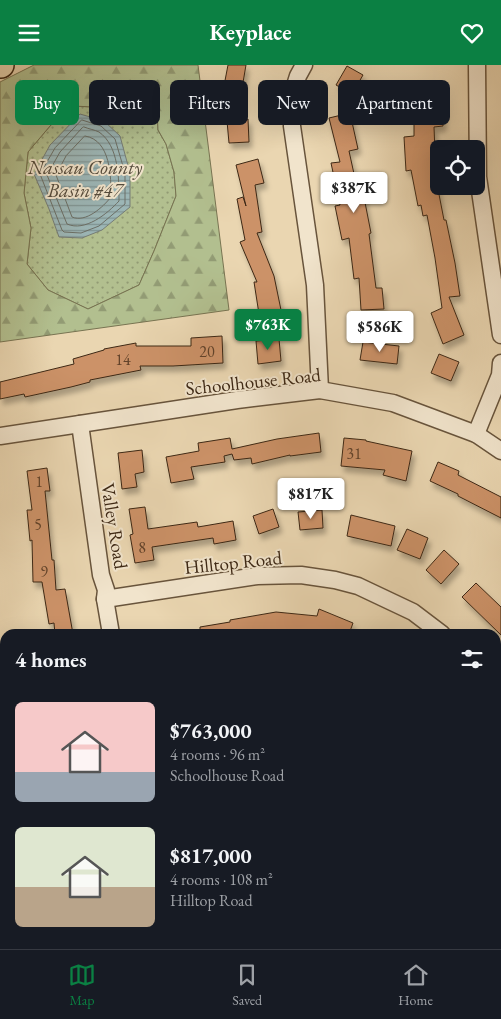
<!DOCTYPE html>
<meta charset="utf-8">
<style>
:root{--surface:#171b24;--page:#20242c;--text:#f1f3f6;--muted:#9ea1a6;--line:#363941;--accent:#0b8043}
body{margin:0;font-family:"EB Garamond",serif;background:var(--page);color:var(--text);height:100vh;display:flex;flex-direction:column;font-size:19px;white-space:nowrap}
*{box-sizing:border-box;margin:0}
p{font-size:16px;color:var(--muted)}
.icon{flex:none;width:28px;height:28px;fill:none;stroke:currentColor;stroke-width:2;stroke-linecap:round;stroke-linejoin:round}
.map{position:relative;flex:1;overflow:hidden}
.panel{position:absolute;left:0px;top:564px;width:501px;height:321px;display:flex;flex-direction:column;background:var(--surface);border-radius:15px 15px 0 0;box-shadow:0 5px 20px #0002}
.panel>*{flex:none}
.hud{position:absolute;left:15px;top:15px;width:471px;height:45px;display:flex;gap:10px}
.fabs{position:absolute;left:430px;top:75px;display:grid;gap:10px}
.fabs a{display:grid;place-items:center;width:55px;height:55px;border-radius:8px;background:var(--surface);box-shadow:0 5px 20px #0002;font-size:25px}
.price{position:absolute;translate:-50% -42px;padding:0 11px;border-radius:5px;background:#fff;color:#222;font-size:16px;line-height:32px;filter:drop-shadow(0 1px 2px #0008)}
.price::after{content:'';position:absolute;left:50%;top:30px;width:15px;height:11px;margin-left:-8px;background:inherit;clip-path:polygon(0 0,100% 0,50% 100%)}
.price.active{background:var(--accent);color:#fff}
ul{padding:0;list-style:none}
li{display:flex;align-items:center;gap:15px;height:125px;padding:0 15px}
li span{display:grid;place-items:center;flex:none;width:140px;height:100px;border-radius:8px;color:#555}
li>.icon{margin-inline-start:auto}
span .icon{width:60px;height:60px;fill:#fffc;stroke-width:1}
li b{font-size:21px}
h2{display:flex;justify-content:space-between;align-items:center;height:60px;padding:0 15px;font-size:21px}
.pill{padding:0 18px;border-radius:8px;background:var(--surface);box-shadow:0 5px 20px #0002;font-size:18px;line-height:45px}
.pill.active{background:var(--accent);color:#fff}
header{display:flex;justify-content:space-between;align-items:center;height:65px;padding:0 15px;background:var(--accent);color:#fff;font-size:22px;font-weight:700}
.menu{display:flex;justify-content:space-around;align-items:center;height:70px;border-top:1px solid var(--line);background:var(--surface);font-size:14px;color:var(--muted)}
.menu a{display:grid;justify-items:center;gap:2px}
.menu .active{color:var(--accent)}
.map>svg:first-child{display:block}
</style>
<header><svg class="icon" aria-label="menu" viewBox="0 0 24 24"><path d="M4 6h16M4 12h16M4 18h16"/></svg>Keyplace<svg class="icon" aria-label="heart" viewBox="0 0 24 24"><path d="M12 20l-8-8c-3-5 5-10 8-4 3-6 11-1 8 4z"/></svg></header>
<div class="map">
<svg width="501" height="884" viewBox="0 0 501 884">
<defs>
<pattern id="grass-dots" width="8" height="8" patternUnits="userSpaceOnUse" patternTransform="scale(1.25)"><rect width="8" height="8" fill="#b2bf8f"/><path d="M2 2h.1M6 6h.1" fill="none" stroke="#929b74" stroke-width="1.8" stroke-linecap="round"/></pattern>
<pattern id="forest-firs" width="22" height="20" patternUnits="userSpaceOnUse" patternTransform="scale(1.25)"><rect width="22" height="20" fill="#b2bf8f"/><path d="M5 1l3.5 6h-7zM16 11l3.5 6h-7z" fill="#929b74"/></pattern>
<pattern id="water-rules" width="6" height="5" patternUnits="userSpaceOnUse" patternTransform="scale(1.25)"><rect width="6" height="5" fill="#9cb6b6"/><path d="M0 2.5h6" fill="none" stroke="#809493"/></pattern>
<filter id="shadow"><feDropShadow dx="3" dy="5.5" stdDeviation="2.5" flood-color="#0004"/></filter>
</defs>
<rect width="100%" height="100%" fill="#ead6b1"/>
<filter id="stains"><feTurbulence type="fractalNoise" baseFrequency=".004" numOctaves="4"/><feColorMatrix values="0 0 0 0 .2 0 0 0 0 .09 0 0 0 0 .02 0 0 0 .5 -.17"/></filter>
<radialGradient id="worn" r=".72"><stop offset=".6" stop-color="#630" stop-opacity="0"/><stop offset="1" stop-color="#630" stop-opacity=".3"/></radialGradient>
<polygon fill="url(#grass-dots)" stroke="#787452" points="147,36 157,45 158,65 166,79 174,107 176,131 154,186 139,220 88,244 48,225 27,199 31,163 24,128 28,87 50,61 72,41 116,43 135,37"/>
<path fill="url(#forest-firs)" stroke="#787452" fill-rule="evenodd" d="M34,0H198L229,245L0,277V17ZM147,36L157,45L158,65L166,79L174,107L176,131L154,186L139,220L88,244L48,225L27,199L31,163L24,128L28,87L50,61L72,41L116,43L135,37Z"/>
<polygon fill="url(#water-rules)" stroke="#767d76" points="80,49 104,56 120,71 130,108 130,142 102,165 82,173 59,172 49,144 34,109 50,80"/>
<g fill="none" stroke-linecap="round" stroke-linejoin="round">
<g stroke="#6c6f66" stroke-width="1">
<polygon points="82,55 101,61 115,74 125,108 125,139 99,161 81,168 64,167 62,165 40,109 55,83"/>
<path d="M84,62C89,64 95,65 99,67C119,81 119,114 119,136C107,149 85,167 67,159L47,110L60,87L82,63Z"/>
<path d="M85,71C111,75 111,112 111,132C103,142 86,158 72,152L56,110L66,91Z"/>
</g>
</g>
<g fill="#cc9268" stroke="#3d2815" filter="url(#shadow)">
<polygon points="228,0 246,0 241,29 223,26"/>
<polygon points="347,1 363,10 352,29 336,20"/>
<polygon points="414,39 443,39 443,61 434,62 436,114 444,155 446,155 455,198 460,231 449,232 464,270 443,279 431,248 442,243 435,193 427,150 423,151 421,140 418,141 411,105 406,106 404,72 414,71"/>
<polygon points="350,48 358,84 349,86 356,118 361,117 371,168 369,169 376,223 382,223 384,244 361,245 359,213 354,214 349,173 342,175 335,141 340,140 331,98 340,97 329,53"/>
<polygon points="248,54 249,77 229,78 227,56"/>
<polygon points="258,94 264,118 255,120 262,167 257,168 274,211 281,245 259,249 254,217 257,217 240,177 245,175 237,134 243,132 246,141 236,100"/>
<polygon points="222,271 223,298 173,301 140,301 141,305 90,315 90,317 71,322 25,332 24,329 0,334 0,317 74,299 73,294 104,285 104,284 136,278 136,281 191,281 191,273"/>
<polygon points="279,274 281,296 258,299 256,276"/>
<polygon points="363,277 399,281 397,299 360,295"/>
<polygon points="439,289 459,297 451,316 431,308"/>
<polygon points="319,368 321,387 290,391 290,390 252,399 251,393 234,395 232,389 224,391 225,397 191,402 194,414 171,418 166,392 199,386 198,378 230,373 232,384 277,374"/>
<polygon points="344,373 366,375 366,376 412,386 406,416 383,410 385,405 341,401"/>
<polygon points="142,385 144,407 135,409 137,422 122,424 118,388"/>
<polygon points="438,397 459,406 458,410 501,432 501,453 458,431 458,429 430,416"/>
<polygon points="47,403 50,426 45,426 52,495 54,495 56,525 65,524 73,569 55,569 54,558 49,559 42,517 33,517 32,475 30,476 27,445 32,445 27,406"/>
<polygon points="145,442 148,464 197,457 198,462 233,456 236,475 214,479 213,473 152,482 154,495 135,498 130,470 133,469 129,444"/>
<polygon points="273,444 279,462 259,469 253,451"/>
<polygon points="322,445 323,463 300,465 298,447"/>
<polygon points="351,450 395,461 391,481 347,471"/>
<polygon points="407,464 428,473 420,494 397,485"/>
<polygon points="444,485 459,499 441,519 426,505"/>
<polygon points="476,518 501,542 501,570 462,532"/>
<polygon points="319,544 353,558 349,569 282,569 257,566 258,569 200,569 200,562 230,557 230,555 276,547 317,551"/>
</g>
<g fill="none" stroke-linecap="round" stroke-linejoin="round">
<defs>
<g id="street">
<polyline points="304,0 298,11 292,30 292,61 315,220 320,325"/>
<polyline points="477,0 478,112 501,270"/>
<polyline points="80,359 101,510 106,525 105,534 111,569"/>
<polyline points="476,369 500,310 501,298"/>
<polyline points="0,371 80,359 237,335 320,325 393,338 476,369 501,386"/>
<polyline points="105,534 257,511 301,510 335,515 358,521 413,547 442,569"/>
<polyline points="496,621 501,626"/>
<polyline points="496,873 501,878"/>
<polyline points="156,880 157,884"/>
<polyline points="407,884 420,880"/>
</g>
<polyline id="primary" points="0,0 1,0"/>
</defs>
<use href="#street" stroke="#68543c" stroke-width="19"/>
<use href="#primary" stroke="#3d2815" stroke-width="28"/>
<use href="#street" stroke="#f1e4cc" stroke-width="16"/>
<use href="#primary" stroke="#ead6b1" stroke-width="25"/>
</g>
<g text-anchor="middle" stroke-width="4" stroke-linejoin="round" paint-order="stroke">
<g font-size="16" fill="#61422a">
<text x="207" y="292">20</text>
<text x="123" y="300">14</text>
<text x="354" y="394">31</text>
<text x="39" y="422">1</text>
<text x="38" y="465">5</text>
<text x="142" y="488">8</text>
<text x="44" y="512">9</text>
</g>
<g font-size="19" fill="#3d2815" stroke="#f1e4cc">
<text transform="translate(253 316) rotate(-6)" y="7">Schoolhouse Road</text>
<text transform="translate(115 461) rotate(81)" y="7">Valley Road</text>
<text transform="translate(233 497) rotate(-6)" y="7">Hilltop Road</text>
</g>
<g font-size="20" font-style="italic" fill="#554c3d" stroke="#f1e4cc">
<text x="85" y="109">Nassau County<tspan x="85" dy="23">Basin #47</tspan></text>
</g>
</g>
<rect width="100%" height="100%" filter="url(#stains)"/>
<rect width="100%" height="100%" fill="url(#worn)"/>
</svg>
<div class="fabs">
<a><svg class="icon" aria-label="locate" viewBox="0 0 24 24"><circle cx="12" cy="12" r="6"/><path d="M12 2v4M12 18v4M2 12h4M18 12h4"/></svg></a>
</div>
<b class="price" style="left:354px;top:149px">$387K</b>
<b class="price active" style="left:268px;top:286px">$763K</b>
<b class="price" style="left:380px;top:288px">$586K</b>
<b class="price" style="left:311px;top:455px">$817K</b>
<div class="hud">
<a class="pill active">Buy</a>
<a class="pill">Rent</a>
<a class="pill">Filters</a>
<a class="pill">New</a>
<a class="pill">Apartment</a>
</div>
<section class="panel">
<h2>4 homes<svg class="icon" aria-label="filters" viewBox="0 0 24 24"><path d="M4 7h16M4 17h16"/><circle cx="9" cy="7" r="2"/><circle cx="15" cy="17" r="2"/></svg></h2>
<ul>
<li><span style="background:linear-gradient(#f6c9c9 70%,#9aa5b1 0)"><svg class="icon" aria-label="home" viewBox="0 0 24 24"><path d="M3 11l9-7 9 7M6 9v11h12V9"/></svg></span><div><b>$763,000</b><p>4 rooms · 96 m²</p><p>Schoolhouse Road</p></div></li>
<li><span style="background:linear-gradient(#dfe7d0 60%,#b9a48a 0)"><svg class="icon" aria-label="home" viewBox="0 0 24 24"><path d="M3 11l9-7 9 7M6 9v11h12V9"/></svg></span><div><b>$817,000</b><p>4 rooms · 108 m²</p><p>Hilltop Road</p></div></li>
</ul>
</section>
</div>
<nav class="menu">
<a class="active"><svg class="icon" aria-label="map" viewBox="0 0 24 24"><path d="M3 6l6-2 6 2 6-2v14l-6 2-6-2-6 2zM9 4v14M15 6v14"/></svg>Map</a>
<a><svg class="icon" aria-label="saved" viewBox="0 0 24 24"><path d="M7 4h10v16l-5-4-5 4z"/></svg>Saved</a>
<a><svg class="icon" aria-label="home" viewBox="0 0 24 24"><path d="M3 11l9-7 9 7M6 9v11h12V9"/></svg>Home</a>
</nav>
